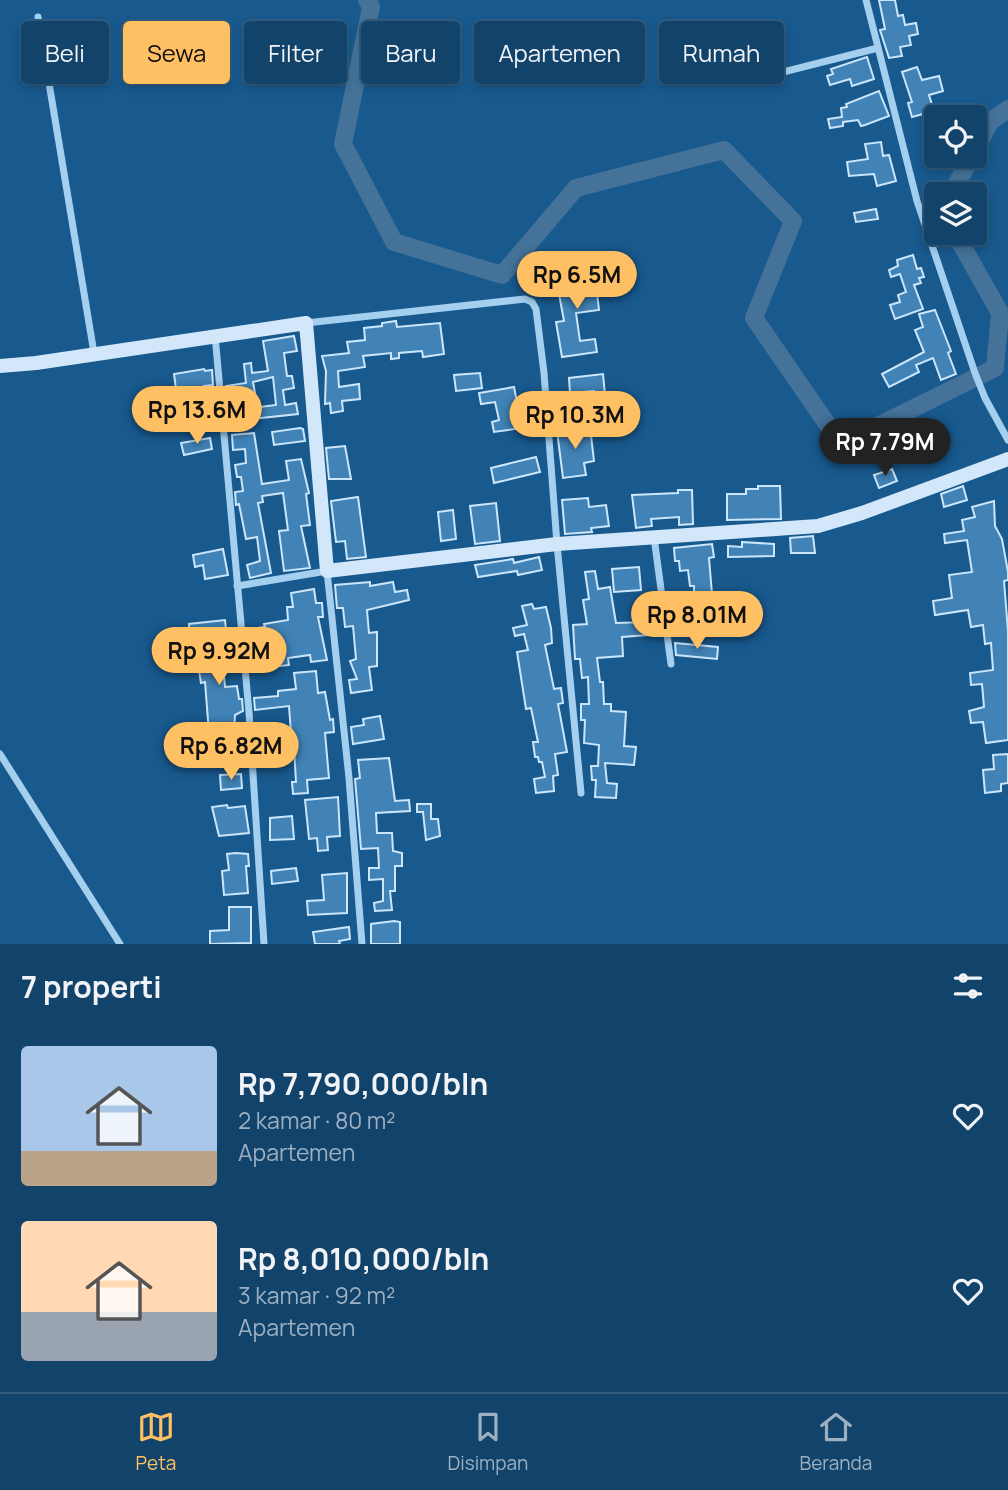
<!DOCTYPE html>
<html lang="id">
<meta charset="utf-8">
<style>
:root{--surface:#12436a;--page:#1b4a70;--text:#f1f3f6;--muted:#9cb0c1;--line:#315c7e;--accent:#ffc063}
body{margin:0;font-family:Manrope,sans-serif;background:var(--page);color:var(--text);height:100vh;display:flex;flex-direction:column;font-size:26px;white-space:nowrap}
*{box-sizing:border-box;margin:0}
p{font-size:23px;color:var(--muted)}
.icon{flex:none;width:38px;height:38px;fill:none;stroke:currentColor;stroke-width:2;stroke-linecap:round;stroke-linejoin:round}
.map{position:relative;height:944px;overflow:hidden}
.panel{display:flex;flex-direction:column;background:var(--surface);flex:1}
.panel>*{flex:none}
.top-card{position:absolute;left:21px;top:21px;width:966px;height:63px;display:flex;gap:14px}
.tools{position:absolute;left:924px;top:105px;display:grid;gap:14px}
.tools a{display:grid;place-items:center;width:63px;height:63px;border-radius:7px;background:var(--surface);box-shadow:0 4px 10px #0003,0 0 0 2px var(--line);font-size:35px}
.price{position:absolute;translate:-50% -60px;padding:0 16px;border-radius:24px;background:var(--accent);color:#111;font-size:23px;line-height:46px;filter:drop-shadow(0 2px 4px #0008)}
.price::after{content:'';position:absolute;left:50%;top:42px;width:21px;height:16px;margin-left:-10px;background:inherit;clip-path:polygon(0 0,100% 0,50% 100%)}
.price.current{background:#222;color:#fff}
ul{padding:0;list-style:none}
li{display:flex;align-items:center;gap:21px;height:175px;padding:0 21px}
li span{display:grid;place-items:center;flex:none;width:196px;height:140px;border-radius:7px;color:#555}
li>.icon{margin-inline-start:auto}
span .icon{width:84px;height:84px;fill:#fffc;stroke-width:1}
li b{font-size:30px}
h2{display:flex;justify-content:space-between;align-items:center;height:84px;padding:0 21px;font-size:30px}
.pill{padding:0 24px;border-radius:7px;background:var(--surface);box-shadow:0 4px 10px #0003,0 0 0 2px var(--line);font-size:24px;line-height:63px}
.pill.current{background:var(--accent);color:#111}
.dock{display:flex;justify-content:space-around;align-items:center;height:98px;border-top:2px solid var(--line);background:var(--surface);font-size:19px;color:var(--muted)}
.dock a{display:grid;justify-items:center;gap:4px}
.dock .current{color:var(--accent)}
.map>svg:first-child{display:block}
</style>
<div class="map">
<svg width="1008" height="944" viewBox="0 0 1008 944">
<rect width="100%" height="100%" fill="#18598e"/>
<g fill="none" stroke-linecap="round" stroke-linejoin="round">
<g stroke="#447298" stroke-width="18">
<polyline points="367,0 371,7 343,144 394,242 502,275 576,188 724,150 793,221 754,318 841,444 995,368 1000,313 955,233"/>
<polyline points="975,150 990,122 1008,109"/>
<polyline points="951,194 972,156"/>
</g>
</g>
<g fill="#4183b7" stroke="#cbe6fb" stroke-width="2" fill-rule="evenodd">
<polygon points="879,0 895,0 898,16 903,15 905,25 916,23 918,34 909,36 911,45 900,47 902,56 889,58 880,30 885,29"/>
<polygon points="867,57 874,79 852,86 850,79 830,85 827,76 833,74 831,69"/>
<polygon points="917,67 922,80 939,76 943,91 929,95 934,111 912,117 908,103 912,102 902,72"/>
<polygon points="879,91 889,116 865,125 861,126 858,120 843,122 843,126 830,128 828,119 842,117 841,108 847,107 846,104"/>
<polygon points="881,142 883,156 889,155 896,181 877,186 874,174 849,176 847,162 868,159 865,144"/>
<polygon points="876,209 878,219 856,222 854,213"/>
<polygon points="913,255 917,269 921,268 924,277 919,278 921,283 914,285 923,309 895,319 890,305 900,302 898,295 906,292 900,274 891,277 889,270 898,266 897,260"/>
<polygon points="594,268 599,310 576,313 580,341 595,339 597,352 562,357 556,322 564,321 557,283 573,280 572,271"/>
<polygon points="935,310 951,351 948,353 956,374 941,380 933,358 916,365 919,372 889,387 882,374 924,352 915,330 923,327 919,314"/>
<polygon points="396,321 397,327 440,323 444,354 423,357 422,351 399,353 399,358 391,359 391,353 363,356 365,367 338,371 339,387 359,384 360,399 342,401 343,411 331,413 330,403 325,404 326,371 322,356 349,353 347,342 365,340 364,328 382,326 382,323"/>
<path d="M294,336L297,351L284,353L287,376H292L294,388L283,390L285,405L296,403L298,414L234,421L226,386L246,383L244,364L251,363L252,373L268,371L263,341ZM273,377L276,405L260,407L257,405L253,382Z"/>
<polygon points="204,369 205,371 212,370 213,385 204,386 207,408 175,413 173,398 177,397 174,374"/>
<polygon points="480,373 482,388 456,391 454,375"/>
<polygon points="603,374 605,395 594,397 594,391 570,393 569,378"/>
<polygon points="514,387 517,402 531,400 533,412 519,415 522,428 494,432 492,422 499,420 495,402 481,404 479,393"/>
<polygon points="590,427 594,461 584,463 586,475 563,478 557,431"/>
<polygon points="300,428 303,429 305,441 274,445 272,432"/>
<polygon points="254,433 262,484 289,480 286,461 301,459 309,493 306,494 310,525 301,526 310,568 284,571 279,531 288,530 283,493 262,496 263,502 258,503 271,573 250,578 247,565 260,561 257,537 246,539 239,504 236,505 235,492 243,491 241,477 237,477 235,465 246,463 245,449 233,450 232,435"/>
<polygon points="210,438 212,449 184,455 181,443"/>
<polygon points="345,446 351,479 329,479 326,448"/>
<polygon points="536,457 540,472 494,483 491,468"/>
<polygon points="892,469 897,481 879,488 874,475"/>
<polygon points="758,486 780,486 781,519 727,520 727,494 746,494 746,489 758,489"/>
<polygon points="963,486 967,500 944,507 941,494"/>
<polygon points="678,490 692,490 693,524 679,525 679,517 651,519 652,526 636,528 632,495 678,493"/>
<polygon points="358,497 366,557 347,559 345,541 336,542 331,501"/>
<polygon points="588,498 589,507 606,505 609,526 591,528 592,532 565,534 562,500"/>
<polygon points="994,501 995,526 1002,539 1008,572 1008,580 1004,581 1008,631 1008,740 986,743 983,722 971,723 969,711 984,707 982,684 971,685 970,673 993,670 991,643 985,644 983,625 971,627 968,610 935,615 933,601 952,598 949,575 972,572 967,540 945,543 944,534 964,531 962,520 975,517 972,507"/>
<polygon points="496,503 500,541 475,544 470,506"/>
<polygon points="453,510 456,539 441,541 438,512"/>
<polygon points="813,536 815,553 791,553 790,538"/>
<polygon points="742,542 774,544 774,556 728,557 728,546 742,547"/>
<polygon points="712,544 714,557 709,558 714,618 683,615 684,602 694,603 694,586 690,586 688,570 680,571 679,561 675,561 674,548"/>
<polygon points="223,549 228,575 205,579 203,565 195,567 193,555"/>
<polygon points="539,557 542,570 518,575 517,571 478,577 475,565 513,559 514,563"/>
<polygon points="639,567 641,590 614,592 612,569"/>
<polygon points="595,571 598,589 610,587 616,623 647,622 648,635 622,637 623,656 597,658 600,682 603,682 604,704 611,704 611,711 626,712 624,746 636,747 634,765 605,763 607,783 617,784 616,798 595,797 596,780 592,780 591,766 598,766 599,745 584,743 585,720 581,720 581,704 589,704 588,677 582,678 580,659 575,659 573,625 587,624 583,600 589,599 585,572"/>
<polygon points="370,582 370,586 393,582 395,592 407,590 409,600 367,610 369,633 377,632 377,666 369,667 372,690 351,693 349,680 357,679 350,661 356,659 353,626 345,627 343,608 337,608 335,585"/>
<polygon points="314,589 316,603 322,603 323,617 318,617 327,660 311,662 310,655 288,658 289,665 264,668 262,655 251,656 250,629 265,627 264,624 288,620 287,607 293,607 291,593"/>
<polygon points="532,604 534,609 546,607 551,628 552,643 545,645 554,689 561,688 563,703 558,704 567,752 555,754 558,775 553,776 554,791 536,793 534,779 545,777 542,762 539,762 538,757 535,757 533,742 538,742 531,708 526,709 517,652 528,650 524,634 515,636 513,628 527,625 522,606"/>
<polygon points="225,620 227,641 232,641 233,654 230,654 231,664 223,665 225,687 237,686 239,699 242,699 243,711 235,715 234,731 236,746 245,746 246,757 226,758 225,744 210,746 205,682 201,683 197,658 209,657 208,637 190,639 189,624"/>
<polygon points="675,643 718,647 717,659 676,655"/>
<polygon points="316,671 318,693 325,692 330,720 333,719 334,732 325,733 329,778 307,780 308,793 293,794 292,782 296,782 294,748 264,750 264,735 291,733 289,706 255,710 254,698 278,696 278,691 296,689 294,673"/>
<polygon points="380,716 384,739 353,744 351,727 364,725 363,719"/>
<polygon points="1008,754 1008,783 1001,784 1001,791 985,793 983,770 994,769 993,755"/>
<polygon points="389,758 395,801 409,800 410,811 376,813 377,833 392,833 393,851 402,853 402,866 395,866 395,891 390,891 392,910 375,911 374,903 383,901 383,879 369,880 369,868 379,868 378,848 361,849 355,779 360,778 358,760"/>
<polygon points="241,774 242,788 221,790 220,775"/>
<polygon points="338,797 340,836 327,837 328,850 318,851 317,838 309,839 305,800"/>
<polygon points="417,804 431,804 431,819 438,819 440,836 426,840 423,812 417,812"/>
<polygon points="227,805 228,808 245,806 249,833 219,836 212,807"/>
<polygon points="292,816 294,839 270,840 270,818"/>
<polygon points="236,853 248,854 249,866 246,866 248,893 224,895 222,871 229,870 227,854"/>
<polygon points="296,868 298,881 272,884 271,871"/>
<polygon points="347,873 347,913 308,915 307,901 324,900 322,875"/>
<polygon points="229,907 251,907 251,943 210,944 210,931 229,930"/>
<polygon points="394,921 400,922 400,944 371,944 371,924"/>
<polygon points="349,927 350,939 339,941 340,944 315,944 313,932"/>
</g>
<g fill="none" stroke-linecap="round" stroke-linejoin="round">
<g stroke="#a5cfef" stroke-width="7">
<polyline points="866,0 917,201 975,373 985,398 1008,440"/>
<polyline points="38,17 94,353"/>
<polyline points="748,81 878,48"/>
<polyline points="306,323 525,299 532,302 536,309 544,373 557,544 581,793"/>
<polyline points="215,335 249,712 264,944"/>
<polyline points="654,537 671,664"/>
<polyline points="237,586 327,571 349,778 362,944"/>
<polyline points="0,754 120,944"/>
</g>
<polyline stroke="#d2e8fa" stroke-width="14" points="0,366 36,363 306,323 327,571 557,544 818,526 862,513 1008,459"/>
</g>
</svg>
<div class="tools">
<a><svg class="icon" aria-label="locate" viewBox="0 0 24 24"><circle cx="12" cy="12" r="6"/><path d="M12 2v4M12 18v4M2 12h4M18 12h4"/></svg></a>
<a><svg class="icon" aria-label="layers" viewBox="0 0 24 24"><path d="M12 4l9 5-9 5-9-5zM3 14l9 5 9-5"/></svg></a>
</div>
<b class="price" style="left:577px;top:311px">Rp 6.5M</b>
<b class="price" style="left:197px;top:446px">Rp 13.6M</b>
<b class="price" style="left:575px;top:451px">Rp 10.3M</b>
<b class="price current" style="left:885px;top:478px">Rp 7.79M</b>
<b class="price" style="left:697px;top:651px">Rp 8.01M</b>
<b class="price" style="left:219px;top:687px">Rp 9.92M</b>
<b class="price" style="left:231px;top:782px">Rp 6.82M</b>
<div class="top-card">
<a class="pill">Beli</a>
<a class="pill current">Sewa</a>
<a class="pill">Filter</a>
<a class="pill">Baru</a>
<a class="pill">Apartemen</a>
<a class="pill">Rumah</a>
</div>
</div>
<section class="panel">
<h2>7 properti<svg class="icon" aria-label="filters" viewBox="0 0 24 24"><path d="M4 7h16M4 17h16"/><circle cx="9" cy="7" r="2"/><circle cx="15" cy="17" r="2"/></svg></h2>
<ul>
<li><span style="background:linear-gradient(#a9c7e8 75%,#b9a48a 0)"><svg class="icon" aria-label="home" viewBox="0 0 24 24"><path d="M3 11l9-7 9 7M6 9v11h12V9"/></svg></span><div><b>Rp 7,790,000/bln</b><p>2 kamar · 80 m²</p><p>Apartemen</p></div><svg class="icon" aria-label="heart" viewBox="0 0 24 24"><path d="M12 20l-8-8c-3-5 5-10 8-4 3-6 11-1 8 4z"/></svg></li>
<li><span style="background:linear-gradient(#ffd9b3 65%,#9aa5b1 0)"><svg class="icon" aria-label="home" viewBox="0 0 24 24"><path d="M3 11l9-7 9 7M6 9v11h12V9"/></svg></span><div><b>Rp 8,010,000/bln</b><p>3 kamar · 92 m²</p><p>Apartemen</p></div><svg class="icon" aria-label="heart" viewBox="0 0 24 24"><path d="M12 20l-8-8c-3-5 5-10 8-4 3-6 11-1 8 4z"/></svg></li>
</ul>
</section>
<nav class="dock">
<a class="current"><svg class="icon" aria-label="map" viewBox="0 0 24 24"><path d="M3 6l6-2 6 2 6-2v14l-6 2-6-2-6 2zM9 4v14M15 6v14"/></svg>Peta</a>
<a><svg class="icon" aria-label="saved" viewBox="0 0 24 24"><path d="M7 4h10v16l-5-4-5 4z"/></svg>Disimpan</a>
<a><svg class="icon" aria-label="home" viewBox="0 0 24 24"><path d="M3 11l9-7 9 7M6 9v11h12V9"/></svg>Beranda</a>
</nav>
